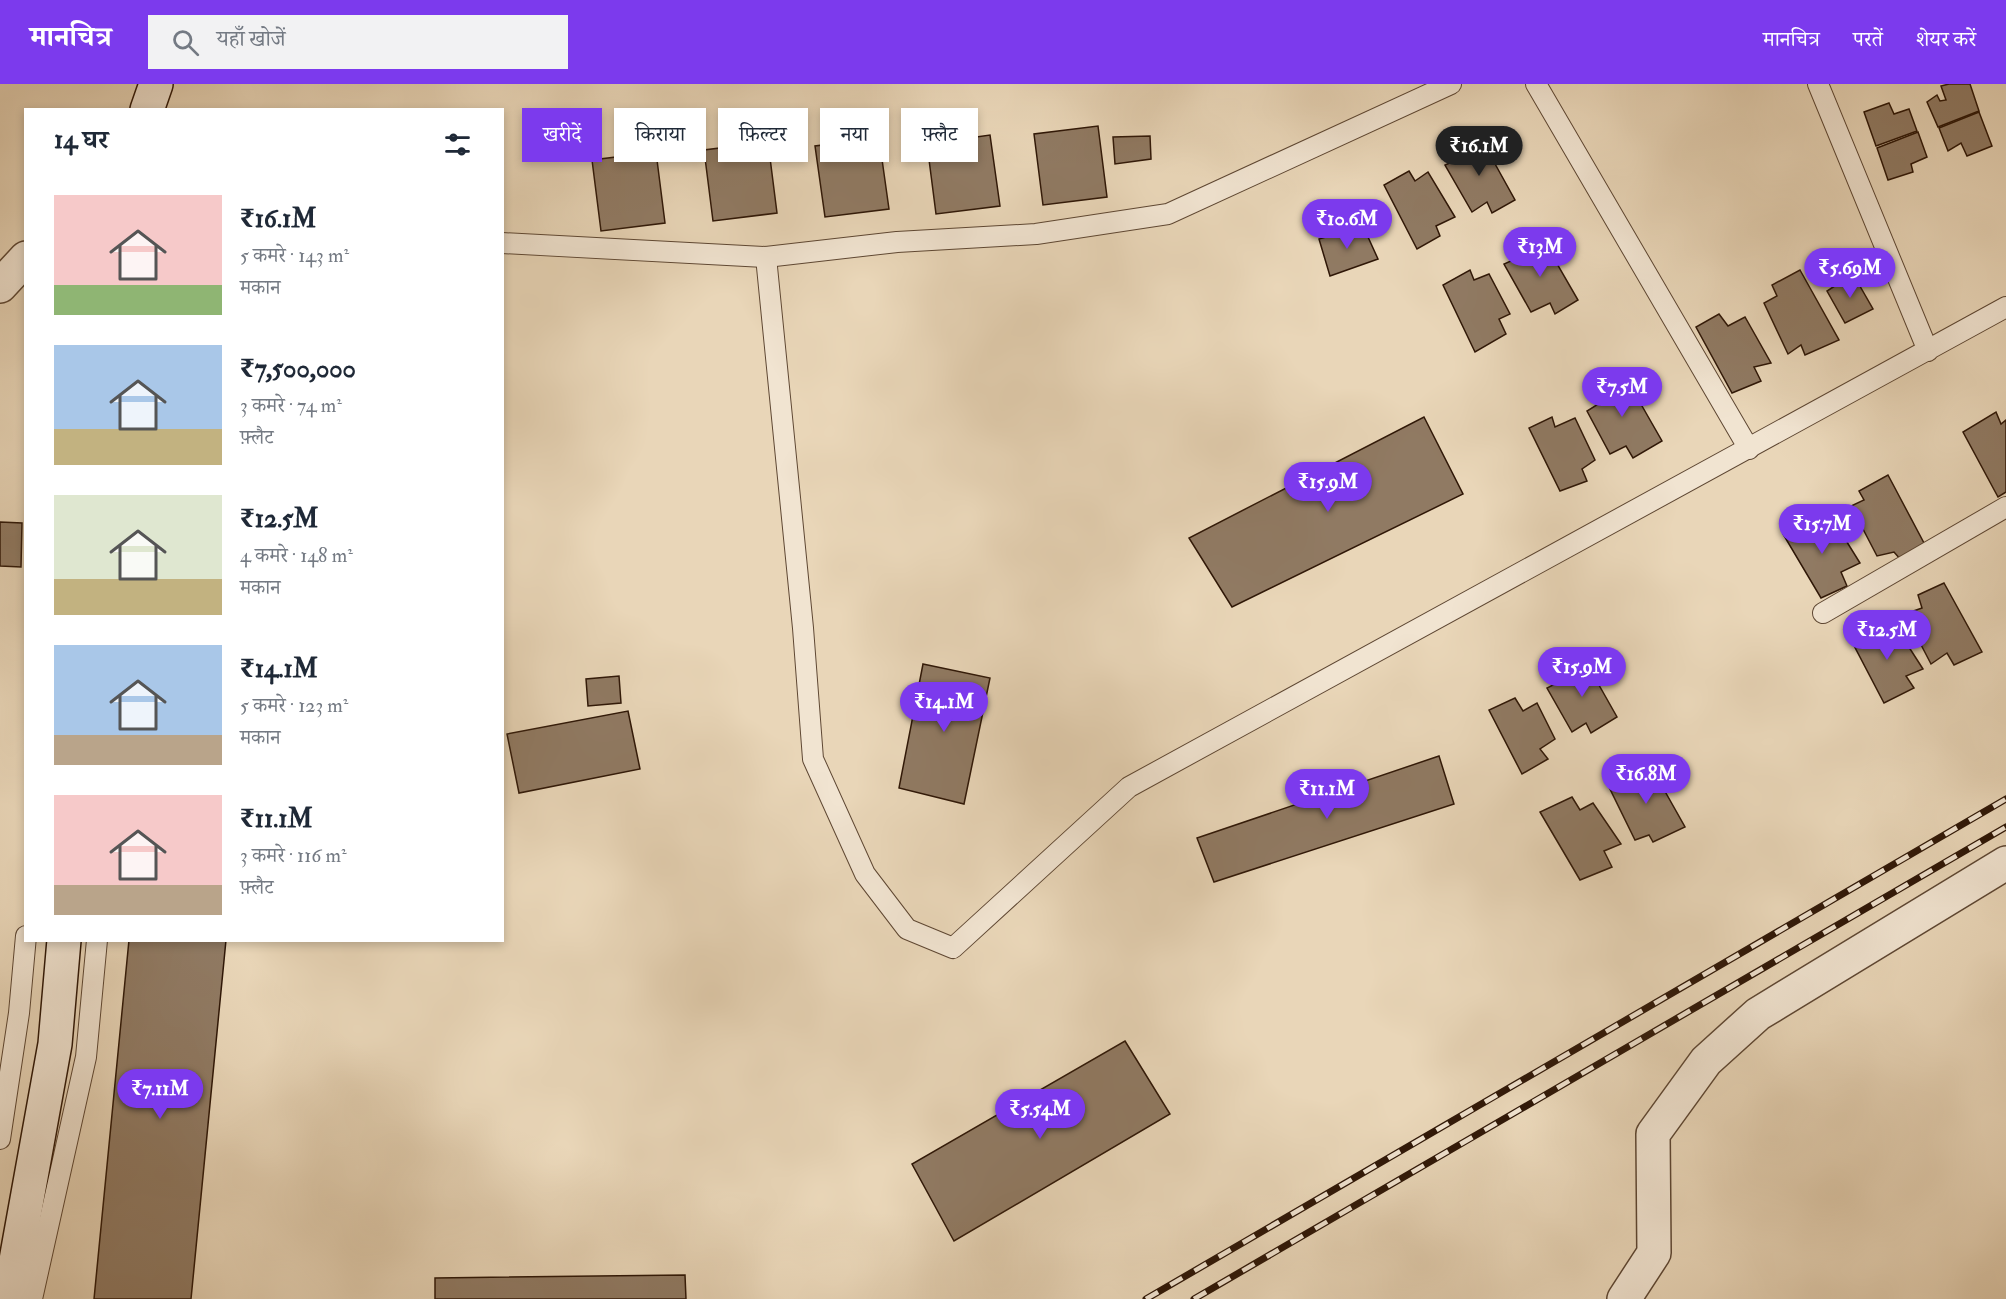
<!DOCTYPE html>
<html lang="hi">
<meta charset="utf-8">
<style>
:root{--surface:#fff;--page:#f2f2f3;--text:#1f2937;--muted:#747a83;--accent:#7c3aed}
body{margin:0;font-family:"IM FELL Double Pica","Noto Serif Devanagari",serif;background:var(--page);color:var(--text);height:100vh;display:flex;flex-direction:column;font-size:22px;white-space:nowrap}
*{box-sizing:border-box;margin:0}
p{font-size:20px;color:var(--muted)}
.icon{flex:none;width:33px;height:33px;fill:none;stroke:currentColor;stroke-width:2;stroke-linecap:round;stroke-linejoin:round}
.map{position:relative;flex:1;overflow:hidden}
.side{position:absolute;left:24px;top:24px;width:480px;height:834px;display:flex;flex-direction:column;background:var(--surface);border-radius:0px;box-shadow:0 3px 9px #0003}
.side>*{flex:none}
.hud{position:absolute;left:522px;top:24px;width:570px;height:54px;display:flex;gap:12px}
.price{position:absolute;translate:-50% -51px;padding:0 14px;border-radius:21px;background:var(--accent);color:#fff;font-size:20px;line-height:39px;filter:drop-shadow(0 2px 3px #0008)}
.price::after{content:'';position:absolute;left:50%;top:36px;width:18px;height:14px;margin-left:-9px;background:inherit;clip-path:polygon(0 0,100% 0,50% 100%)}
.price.on{background:#222;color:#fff}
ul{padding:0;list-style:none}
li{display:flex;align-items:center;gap:18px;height:150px;padding:0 30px}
li span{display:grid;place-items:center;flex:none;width:168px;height:120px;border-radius:0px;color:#555}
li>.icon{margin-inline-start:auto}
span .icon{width:72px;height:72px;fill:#fffc;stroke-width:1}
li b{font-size:26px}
h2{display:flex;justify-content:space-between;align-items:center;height:72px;padding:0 30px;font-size:26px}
.chip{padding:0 21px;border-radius:0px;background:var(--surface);box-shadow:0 3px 9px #0003;font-size:21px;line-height:54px}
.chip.on{background:var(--accent);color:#fff}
header{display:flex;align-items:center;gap:36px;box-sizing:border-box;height:84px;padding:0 30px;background:var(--accent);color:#fff}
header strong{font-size:28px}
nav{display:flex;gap:33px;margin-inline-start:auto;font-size:21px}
.search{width:420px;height:54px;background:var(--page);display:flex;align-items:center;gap:15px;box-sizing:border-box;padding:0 21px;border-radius:0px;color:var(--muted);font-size:22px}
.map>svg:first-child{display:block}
</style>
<header>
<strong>मानचित्र</strong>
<div class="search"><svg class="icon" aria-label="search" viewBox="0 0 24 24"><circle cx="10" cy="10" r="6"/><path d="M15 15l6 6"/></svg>यहाँ खोजें</div>
<nav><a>मानचित्र</a><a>परतें</a><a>शेयर करें</a></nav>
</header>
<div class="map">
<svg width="2006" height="1215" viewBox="0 0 2006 1215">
<rect width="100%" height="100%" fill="#e9d6b8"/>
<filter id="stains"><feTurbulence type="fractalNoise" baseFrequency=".00333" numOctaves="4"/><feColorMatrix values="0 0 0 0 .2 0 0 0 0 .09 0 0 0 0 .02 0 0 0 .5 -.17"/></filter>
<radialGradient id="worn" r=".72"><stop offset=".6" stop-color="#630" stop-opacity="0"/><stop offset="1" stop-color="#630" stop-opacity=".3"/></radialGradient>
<g fill="#907a63" stroke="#2f1707" stroke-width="1.5">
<polygon points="1949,0 1970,0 1979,27 1938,43 1927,18 1937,11 1940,17 1946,16 1941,2"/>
<polygon points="1889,19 1894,30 1909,25 1917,47 1876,62 1864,28"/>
<polygon points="1979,28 1992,62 1967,72 1961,59 1948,67 1939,44"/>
<polygon points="1098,42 1107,113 1043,121 1034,50"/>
<polygon points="1918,48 1927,73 1911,80 1913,88 1888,96 1877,64"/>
<polygon points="990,51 1000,122 936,130 927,60"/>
<polygon points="1479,51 1515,116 1492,129 1487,118 1472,128 1445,81 1461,74 1455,61"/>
<polygon points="1150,52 1151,75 1115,80 1113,53"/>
<polygon points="879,54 889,125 825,133 815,62"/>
<polygon points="768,58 777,129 713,137 704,66"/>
<polygon points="656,68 665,139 601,147 592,76"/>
<polygon points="1409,87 1415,97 1428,88 1455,133 1436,142 1440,152 1417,165 1384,101"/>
<polygon points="1363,142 1378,175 1330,192 1319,155"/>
<polygon points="1541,152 1578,216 1555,230 1550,219 1531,228 1504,180 1522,172 1518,162"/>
<polygon points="1470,186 1474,196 1489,190 1510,230 1499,235 1506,250 1475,268 1443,201"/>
<polygon points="1800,186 1839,256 1805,271 1801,261 1788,270 1764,219 1777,212 1772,201"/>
<polygon points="1853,190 1873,225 1845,239 1827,207"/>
<polygon points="1719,230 1728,242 1745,233 1771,279 1754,283 1761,297 1732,309 1696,243"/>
<polygon points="1622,287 1662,357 1633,374 1626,362 1610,370 1587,327 1600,319 1594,303"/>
<polygon points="1996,328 2001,340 2006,336 2006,408 1998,413 1963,348"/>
<polygon points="1424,333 1463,410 1232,523 1189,454"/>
<polygon points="1552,333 1555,343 1575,334 1595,376 1582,385 1587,397 1560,407 1529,344"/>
<polygon points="1888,391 1924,459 1901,476 1894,468 1877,472 1851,422 1864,416 1859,407"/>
<polygon points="1832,434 1860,479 1841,488 1847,502 1821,514 1783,450 1806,435 1813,447"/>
<polygon points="0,438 22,439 21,483 0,482"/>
<polygon points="1944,499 1982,568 1954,581 1947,569 1931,580 1905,530 1922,524 1918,511"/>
<polygon points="1875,540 1878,552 1896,543 1923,585 1906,592 1914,604 1884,619 1849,552"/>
<polygon points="1582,571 1617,633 1591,649 1586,639 1572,648 1547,604 1567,594 1561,585"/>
<polygon points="923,580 990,594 964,720 899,704"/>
<polygon points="619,592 621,619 588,622 586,595"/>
<polygon points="1515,614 1523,627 1537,619 1555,655 1540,665 1548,675 1522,690 1489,626"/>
<polygon points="628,627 640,685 519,709 507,650"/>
<polygon points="1439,672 1454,720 1214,798 1197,754"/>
<polygon points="1649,679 1685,743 1653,758 1649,751 1635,756 1608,701"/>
<polygon points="1572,713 1580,726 1593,719 1621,760 1604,767 1612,783 1580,796 1540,728"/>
<polygon points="129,856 226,856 191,1215 94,1215"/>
<polygon points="1125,957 1170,1030 954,1157 912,1080"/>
<polygon points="685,1191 686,1215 435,1215 435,1194"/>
</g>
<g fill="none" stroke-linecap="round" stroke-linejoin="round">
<defs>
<g id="lane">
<polyline points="1536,0 1749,365"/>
<polyline points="1818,0 1928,267"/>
<polyline points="502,159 766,173 897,158 1036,150 1168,130 1451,0"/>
<polyline points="766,173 803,544 813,675 865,790 907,845 953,864 1129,703 2006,223"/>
<polyline points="1823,529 2006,423"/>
<polyline points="0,1055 19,929 26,852"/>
<polyline points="32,1215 86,973 97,856"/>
</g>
<g id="street">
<polyline points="0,202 26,174"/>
<polyline points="1624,1215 1654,1169 1653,1050 1706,977 1758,930 2006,779"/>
</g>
<g id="secondary">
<polyline points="147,26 156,0"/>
<polyline points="9,1215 55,960 64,856"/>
</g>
</defs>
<use href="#lane" stroke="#5e4733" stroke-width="22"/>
<use href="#street" stroke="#5e4733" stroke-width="36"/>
<use href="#secondary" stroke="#2f1707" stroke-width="36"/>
<use href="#lane" stroke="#f1e4d1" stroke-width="20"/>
<use href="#street" stroke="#f1e4d1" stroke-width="33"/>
<use href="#secondary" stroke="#f1e4d1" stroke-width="33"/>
<defs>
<g id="rail">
<polyline points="1146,1215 2006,715"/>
<polyline points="1194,1215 2006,743"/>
</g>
</defs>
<use href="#rail" stroke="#2f1707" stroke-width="7"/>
<use href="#rail" stroke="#f1e4d1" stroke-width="4.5" stroke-dasharray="14" stroke-linecap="butt"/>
</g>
<rect width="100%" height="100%" filter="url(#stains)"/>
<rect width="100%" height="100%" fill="url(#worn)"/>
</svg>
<b class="price on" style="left:1479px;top:93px">₹16.1M</b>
<b class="price" style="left:1347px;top:166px">₹10.6M</b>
<b class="price" style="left:1540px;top:194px">₹13M</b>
<b class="price" style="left:1850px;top:215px">₹5.69M</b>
<b class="price" style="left:1622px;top:334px">₹7.5M</b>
<b class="price" style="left:1328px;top:429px">₹15.9M</b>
<b class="price" style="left:1822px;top:471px">₹15.7M</b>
<b class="price" style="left:1887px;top:577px">₹12.5M</b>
<b class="price" style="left:1582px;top:614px">₹15.9M</b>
<b class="price" style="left:944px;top:649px">₹14.1M</b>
<b class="price" style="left:1646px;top:721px">₹16.8M</b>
<b class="price" style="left:1327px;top:736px">₹11.1M</b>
<b class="price" style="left:160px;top:1036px">₹7.11M</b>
<b class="price" style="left:1040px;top:1056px">₹5.54M</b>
<div class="hud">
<a class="chip on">खरीदें</a>
<a class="chip">किराया</a>
<a class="chip">फ़िल्टर</a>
<a class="chip">नया</a>
<a class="chip">फ़्लैट</a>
</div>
<section class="side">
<h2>14 घर<svg class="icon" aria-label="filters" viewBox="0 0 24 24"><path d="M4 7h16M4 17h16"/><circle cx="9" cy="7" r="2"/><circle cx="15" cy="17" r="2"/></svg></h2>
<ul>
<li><span style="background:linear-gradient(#f6c9c9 75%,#8fb573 0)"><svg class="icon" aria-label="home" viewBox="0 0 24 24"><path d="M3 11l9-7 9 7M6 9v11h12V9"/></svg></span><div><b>₹16.1M</b><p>5 कमरे · 143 m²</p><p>मकान</p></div></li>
<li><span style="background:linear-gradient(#a9c7e8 70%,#c2b280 0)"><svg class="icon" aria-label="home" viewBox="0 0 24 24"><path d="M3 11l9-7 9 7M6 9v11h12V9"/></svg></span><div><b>₹7,500,000</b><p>3 कमरे · 74 m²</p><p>फ़्लैट</p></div></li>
<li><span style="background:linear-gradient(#dfe7d0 70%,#c2b280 0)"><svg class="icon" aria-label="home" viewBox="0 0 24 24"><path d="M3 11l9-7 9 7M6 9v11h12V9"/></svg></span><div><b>₹12.5M</b><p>4 कमरे · 148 m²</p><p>मकान</p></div></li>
<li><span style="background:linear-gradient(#a9c7e8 75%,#b9a48a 0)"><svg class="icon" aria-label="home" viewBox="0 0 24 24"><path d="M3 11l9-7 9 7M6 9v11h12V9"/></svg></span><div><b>₹14.1M</b><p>5 कमरे · 123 m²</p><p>मकान</p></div></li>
<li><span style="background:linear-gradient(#f6c9c9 75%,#b9a48a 0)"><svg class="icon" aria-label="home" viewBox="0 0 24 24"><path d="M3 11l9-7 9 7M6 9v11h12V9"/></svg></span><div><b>₹11.1M</b><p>3 कमरे · 116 m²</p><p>फ़्लैट</p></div></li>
</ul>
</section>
</div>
